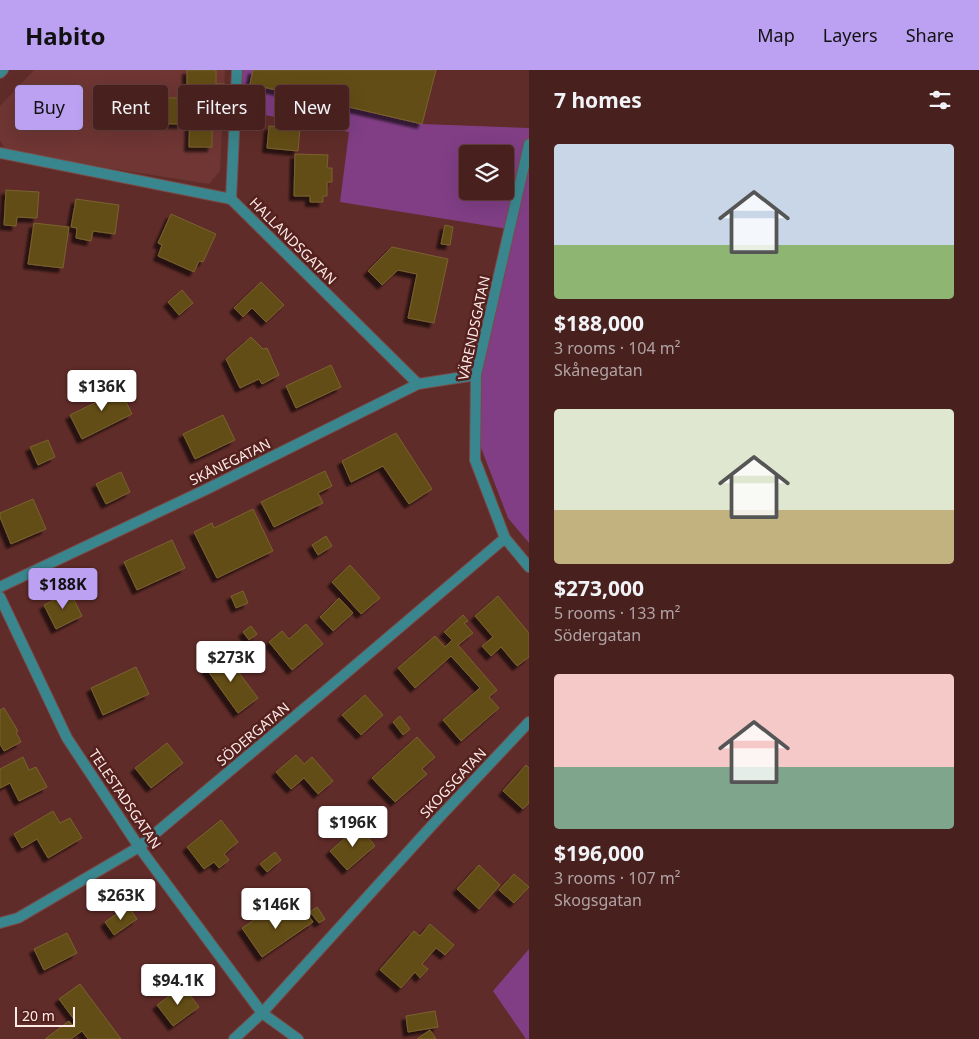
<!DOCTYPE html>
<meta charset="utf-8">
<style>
:root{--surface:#48211f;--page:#4f2928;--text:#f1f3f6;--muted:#b1a3a4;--line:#603e3d;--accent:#bca0f2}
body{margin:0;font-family:"Noto Sans",sans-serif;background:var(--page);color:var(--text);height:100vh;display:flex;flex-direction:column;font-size:19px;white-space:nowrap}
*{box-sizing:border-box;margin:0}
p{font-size:16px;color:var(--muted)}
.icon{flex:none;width:28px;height:28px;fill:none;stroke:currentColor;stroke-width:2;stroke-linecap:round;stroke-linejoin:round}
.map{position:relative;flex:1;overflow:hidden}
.details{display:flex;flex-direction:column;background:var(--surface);width:450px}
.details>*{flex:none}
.top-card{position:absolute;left:15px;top:15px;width:439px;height:45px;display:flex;gap:10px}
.controls{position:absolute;left:459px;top:75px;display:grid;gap:10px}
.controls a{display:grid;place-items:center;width:55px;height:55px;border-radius:5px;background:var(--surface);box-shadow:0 5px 20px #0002,0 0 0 1px var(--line);font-size:25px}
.scale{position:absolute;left:15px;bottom:12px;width:60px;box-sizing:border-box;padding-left:5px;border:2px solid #feeae7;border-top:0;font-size:14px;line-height:18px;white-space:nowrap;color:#feeae7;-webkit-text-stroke:4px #54211f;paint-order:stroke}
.price{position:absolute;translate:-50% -42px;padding:0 11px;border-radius:5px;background:#fff;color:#222;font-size:16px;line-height:32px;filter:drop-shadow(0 1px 2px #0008)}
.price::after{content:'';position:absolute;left:50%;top:30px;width:15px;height:11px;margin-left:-8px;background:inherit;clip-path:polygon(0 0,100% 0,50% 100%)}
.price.active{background:var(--accent);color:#111}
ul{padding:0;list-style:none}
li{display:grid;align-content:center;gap:10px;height:265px;padding:0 25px}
li span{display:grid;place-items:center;height:155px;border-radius:5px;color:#555}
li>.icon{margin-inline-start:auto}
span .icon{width:90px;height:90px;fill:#fffc;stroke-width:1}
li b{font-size:21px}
h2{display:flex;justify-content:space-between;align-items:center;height:60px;padding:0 25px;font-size:21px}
.pill{padding:0 18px;border-radius:5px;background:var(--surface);box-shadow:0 5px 20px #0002,0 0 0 1px var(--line);font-size:18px;line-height:45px}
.pill.active{background:var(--accent);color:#111}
header{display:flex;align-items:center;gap:30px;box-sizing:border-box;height:70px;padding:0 25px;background:var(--accent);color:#111}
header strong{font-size:24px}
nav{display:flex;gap:28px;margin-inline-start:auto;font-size:18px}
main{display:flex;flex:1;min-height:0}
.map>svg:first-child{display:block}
</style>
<header>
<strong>Habito</strong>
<nav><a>Map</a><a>Layers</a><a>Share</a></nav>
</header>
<main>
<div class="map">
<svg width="529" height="969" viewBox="0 0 529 969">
<defs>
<filter id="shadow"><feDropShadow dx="-4.5" dy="4.5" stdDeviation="1" flood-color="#0009"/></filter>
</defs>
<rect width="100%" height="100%" fill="#602c29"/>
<polygon fill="#6f3633" points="34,0 225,0 220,101 209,114 7,82 0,70 0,36"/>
<g fill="#813e85" fill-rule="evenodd">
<path d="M237,0H253L422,54L529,58V473L508,448L478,370V309L508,159L340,132L349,62L236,39ZM468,84H505V121H468Z"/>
<polygon points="529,879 529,969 526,969 493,921"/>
</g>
<g fill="#644d18" stroke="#79622e" filter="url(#shadow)">
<polygon points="187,0 216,0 216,14 225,14 225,29 212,29 212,36 218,35 218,45 212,45 212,77 189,77 190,40 182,40 182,54 124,53 124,28 187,28"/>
<polygon points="253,0 436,0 422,54 250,14"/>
<polygon points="269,56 300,58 298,81 267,78"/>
<polygon points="295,84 328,85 327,98 332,98 332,112 327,112 327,126 323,126 323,132 310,132 310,126 294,126"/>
<polygon points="6,120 39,122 37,148 17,147 16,156 4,155"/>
<polygon points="76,129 119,135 115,164 93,161 91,171 76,168 77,158 71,157"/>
<polygon points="171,144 216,164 203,192 199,191 194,202 158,186 162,175 158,173"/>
<polygon points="34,153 69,157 63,198 28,194"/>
<polygon points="445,155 453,157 450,175 441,174"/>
<polygon points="392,177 448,189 434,253 408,248 417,204 398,200 382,215 368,201"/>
<polygon points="261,212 284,235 266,252 252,238 243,247 234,238"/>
<polygon points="182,220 193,233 179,245 168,232"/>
<polygon points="251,267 263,279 267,278 279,305 262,314 259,309 240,318 226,289"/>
<polygon points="331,295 341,317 296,338 286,316"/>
<polygon points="115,309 132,344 82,369 70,345 109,326 104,315"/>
<polygon points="223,345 235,370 195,389 183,364"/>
<polygon points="396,363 432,419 409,434 383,396 351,412 342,391"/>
<polygon points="48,370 55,387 38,395 30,377"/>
<polygon points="325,401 332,416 318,423 323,433 274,457 261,432"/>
<polygon points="121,402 130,422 106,434 96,414"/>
<polygon points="33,429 46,459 11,474 0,447 0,443"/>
<polygon points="253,439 273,481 217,508 194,462 212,453 214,458"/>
<polygon points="326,466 332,476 318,485 312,475"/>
<polygon points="172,470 185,498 137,520 124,492"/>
<polygon points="350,495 380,528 361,544 332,512"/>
<polygon points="243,521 248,533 236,538 231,526"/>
<polygon points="70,522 82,546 56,559 44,535"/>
<polygon points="498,526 529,563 529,587 517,596 501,577 491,586 482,576 493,567 475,546"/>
<polygon points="339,528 353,543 333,561 320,547"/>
<polygon points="463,545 468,551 464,553 473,563 458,575 497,620 489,627 499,638 461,671 443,650 480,618 451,586 415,618 398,598 435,566 445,577 452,570 444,562"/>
<polygon points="306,554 323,574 292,600 269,572 282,561 289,569"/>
<polygon points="251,556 257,564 249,570 243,562"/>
<polygon points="224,583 258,628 238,643 205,597"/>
<polygon points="136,597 149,624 103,645 91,618"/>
<polygon points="365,625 383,645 361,665 342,645"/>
<polygon points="4,638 18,661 16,662 21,672 4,681 0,674 0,640"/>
<polygon points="400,646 410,659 403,665 393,652"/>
<polygon points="417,667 435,687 422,699 427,704 395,732 372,708"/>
<polygon points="167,673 183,693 151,718 135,698"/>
<polygon points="296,685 304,694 312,687 333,711 318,724 304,708 291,719 276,702"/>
<polygon points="23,687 29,700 36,697 47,717 19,731 10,713 0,718 0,699"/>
<polygon points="526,695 529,698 529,733 523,739 503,721"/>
<polygon points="53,741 60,753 70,748 82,768 48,788 37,769 22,778 14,764"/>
<polygon points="221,750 238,772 224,784 229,790 219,798 214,792 204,799 187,777"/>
<polygon points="359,756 375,776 347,800 330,781"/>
<polygon points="275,782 281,790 267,802 260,794"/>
<polygon points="479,795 500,815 479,839 457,819"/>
<polygon points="514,804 529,817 514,833 499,820"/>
<polygon points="301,835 313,852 262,887 242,858 266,842 275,854"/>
<polygon points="128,836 137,849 114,865 105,852"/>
<polygon points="317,837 325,849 319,853 310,842"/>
<polygon points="430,854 454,875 445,885 436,878 422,894 428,899 420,908 415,902 401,918 380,900 414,861 420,866"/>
<polygon points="67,863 77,883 44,900 34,879"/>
<polygon points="80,914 121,969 88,969 82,961 71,969 45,969 69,951 72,955 76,952 59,929"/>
<polygon points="183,916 199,937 173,956 157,935"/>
<polygon points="435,941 438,957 408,962 406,946"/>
<polygon points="430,960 436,969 417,969"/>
</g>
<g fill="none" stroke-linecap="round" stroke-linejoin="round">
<defs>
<polyline id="service" points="231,129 237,0"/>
<g id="minor">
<polyline points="0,3 3,0"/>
<polyline points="529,74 476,305 475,390 505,468 529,497"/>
<polyline points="0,83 231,129 418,314"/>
<polyline points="0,517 207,419 418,314 476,305"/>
<polyline points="0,527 67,668 139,777 262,943 298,969"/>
<polyline points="0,853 18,848 139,777 325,621 505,468"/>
<polyline points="234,969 262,943 435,752 529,652"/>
</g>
</defs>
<use href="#service" stroke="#794a47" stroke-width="12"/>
<use href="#minor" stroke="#794a47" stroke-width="12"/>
<use href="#service" stroke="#3a868e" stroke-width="10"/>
<use href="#minor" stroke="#3a868e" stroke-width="10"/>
</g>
<g text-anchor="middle" stroke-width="5" stroke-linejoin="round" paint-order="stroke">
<g font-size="14" fill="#feeae7" stroke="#54211f">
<text transform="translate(293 171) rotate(45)" y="5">HALLANDSGATAN</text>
<text transform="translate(474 258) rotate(-78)" y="5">VÄRENDSGATAN</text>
<text transform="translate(230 392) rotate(-26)" y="5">SKÅNEGATAN</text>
<text transform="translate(253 664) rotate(-40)" y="5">SÖDERGATAN</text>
<text transform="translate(453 713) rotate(-47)" y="5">SKOGSGATAN</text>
<text transform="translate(125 729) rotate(56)" y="5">TELESTADSGATAN</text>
</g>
</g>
</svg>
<div class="controls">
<a><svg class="icon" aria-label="layers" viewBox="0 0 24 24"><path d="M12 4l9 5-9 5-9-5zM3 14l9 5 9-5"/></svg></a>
</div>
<div class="scale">20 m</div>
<b class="price" style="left:102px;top:342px">$136K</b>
<b class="price active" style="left:63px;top:540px">$188K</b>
<b class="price" style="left:231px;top:613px">$273K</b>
<b class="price" style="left:353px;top:778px">$196K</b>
<b class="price" style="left:121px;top:851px">$263K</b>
<b class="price" style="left:276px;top:860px">$146K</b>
<b class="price" style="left:178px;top:936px">$94.1K</b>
<div class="top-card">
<a class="pill active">Buy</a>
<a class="pill">Rent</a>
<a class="pill">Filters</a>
<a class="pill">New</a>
</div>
</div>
<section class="details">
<h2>7 homes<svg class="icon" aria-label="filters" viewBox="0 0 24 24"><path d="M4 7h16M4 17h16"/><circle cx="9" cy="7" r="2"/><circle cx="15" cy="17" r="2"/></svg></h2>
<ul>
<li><span style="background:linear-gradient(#c9d6e8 65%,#8fb573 0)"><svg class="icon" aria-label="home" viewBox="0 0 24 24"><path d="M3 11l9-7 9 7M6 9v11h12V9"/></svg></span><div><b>$188,000</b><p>3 rooms · 104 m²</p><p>Skånegatan</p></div></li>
<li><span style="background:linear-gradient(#dfe7d0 65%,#c2b280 0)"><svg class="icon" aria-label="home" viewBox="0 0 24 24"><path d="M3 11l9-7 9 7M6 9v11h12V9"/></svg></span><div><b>$273,000</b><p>5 rooms · 133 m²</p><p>Södergatan</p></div></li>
<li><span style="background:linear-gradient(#f6c9c9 60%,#7fa58c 0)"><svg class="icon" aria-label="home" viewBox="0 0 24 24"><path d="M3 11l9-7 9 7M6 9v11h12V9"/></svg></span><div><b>$196,000</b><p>3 rooms · 107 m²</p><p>Skogsgatan</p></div></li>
</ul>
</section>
</main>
